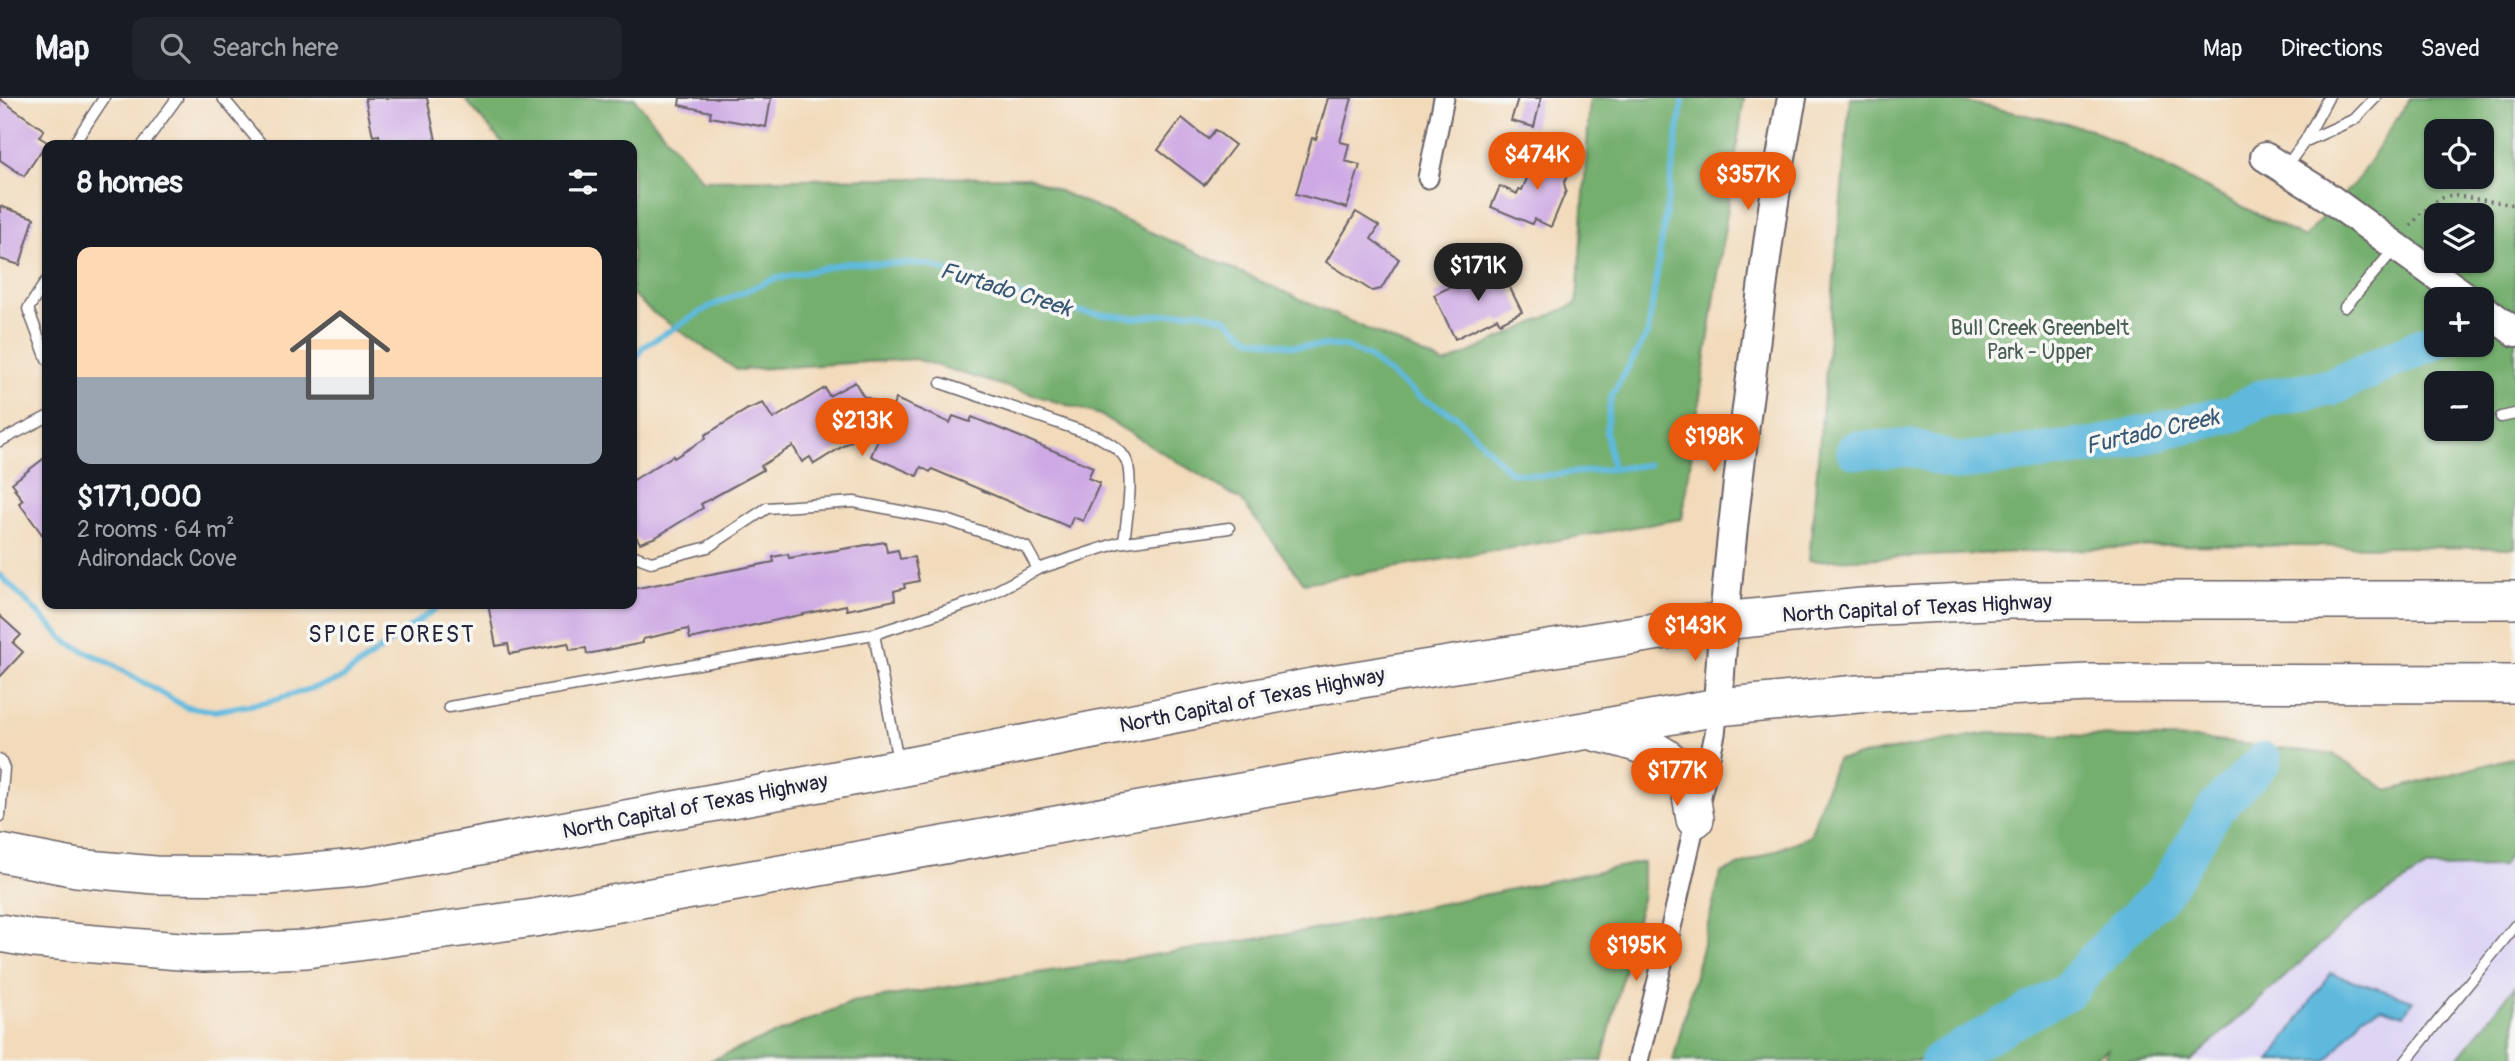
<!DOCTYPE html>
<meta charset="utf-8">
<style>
:root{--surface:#171b24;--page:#20242c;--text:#f1f3f6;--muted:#9ea1a6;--line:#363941;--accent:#ea580c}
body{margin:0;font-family:Pangolin,sans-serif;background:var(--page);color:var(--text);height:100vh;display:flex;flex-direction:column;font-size:26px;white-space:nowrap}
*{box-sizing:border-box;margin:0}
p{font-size:23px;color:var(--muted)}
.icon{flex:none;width:38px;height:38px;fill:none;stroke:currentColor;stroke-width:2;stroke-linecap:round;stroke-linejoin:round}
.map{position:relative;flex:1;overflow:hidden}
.sheet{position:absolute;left:42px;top:42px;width:595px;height:469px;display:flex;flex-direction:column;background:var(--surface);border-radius:14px;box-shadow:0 2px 5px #0004}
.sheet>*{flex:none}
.fabs{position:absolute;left:2424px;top:21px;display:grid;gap:14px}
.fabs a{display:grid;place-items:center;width:70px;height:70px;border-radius:14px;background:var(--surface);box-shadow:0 2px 5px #0004;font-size:35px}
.price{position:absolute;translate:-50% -60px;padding:0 16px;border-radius:24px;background:var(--accent);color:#fff;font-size:23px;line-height:46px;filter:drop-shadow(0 2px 4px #0008)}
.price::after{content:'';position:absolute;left:50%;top:42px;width:21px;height:16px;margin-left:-10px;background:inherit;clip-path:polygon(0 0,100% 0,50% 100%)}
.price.on{background:#222;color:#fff}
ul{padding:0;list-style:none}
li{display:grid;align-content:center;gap:14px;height:371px;padding:0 35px}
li+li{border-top:2px solid var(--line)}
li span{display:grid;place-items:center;height:217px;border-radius:14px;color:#555}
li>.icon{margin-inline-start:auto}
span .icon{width:126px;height:126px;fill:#fffc;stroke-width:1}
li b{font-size:30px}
h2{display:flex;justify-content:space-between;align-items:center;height:84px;padding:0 35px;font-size:30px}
header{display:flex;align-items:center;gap:42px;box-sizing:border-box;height:98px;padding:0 35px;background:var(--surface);border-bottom:2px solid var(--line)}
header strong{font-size:33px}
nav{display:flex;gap:38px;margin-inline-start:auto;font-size:24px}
.search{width:490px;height:63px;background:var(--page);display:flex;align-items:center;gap:18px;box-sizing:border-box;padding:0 24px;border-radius:14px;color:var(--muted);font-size:26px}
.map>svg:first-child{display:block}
</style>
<header>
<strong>Map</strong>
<div class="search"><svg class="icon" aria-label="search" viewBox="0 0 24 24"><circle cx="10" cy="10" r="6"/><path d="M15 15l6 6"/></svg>Search here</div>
<nav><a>Map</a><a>Directions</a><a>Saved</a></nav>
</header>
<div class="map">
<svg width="2515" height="963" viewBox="0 0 2515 963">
<rect width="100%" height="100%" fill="#f6f6f2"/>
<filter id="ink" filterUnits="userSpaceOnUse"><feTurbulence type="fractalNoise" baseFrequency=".0143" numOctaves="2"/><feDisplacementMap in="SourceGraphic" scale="14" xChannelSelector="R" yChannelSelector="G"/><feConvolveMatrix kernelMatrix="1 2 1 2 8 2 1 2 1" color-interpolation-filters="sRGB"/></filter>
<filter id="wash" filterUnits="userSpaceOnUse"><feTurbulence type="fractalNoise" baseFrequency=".00686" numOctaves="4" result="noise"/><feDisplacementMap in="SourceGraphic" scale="28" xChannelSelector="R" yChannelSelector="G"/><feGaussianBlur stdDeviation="1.57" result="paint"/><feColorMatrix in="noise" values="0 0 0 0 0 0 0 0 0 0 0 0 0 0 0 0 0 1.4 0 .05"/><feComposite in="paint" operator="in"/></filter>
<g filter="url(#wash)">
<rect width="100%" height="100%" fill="#f2daba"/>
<polygon fill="#ded5f5" points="2515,747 2515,888 2456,963 2191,963 2359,813 2426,770 2501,769"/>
<g fill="#74af6e" stroke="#4b6854" stroke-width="2" fill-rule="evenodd">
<polygon points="464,0 634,0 702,82 1028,79 1445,266 1577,205 1590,0 1744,0 1682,421 1304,485 1241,402 1100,317 915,261 737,272 652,214 632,196 632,47 504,47"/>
<path d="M1850,0H1947L2091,31L2304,140L2358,81L2410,0H2515V450L2187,447L1809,463ZM2436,33H2482V79H2436ZM2436,117H2482V163H2436ZM2436,201H2482V247H2436ZM2436,285H2482V331H2436Z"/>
<polygon points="1988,635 2198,641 2333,656 2388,693 2515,659 2515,747 2501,769 2426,770 2358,813 2191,963 2105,963 2108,951 2090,963 1673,963 1721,775 1810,738 1836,662"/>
<polygon points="1643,764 1643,797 1602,963 709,963 852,904 1313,832"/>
<polygon points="2515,888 2515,963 2456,963"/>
</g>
<polygon fill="#5fb9dd" stroke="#406e8c" stroke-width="2" points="2330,875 2413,902 2404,917 2382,910 2363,918 2327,963 2270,963"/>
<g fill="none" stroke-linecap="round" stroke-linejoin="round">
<g stroke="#5fb9dd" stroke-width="6">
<polyline points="632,266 643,249 709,209 771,182 846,165 926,166 1062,212 1134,220 1197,213 1226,221 1249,240 1292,248 1343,248 1367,258 1421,300 1456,318 1510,374 1541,378 1648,367"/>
<polyline points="1613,371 1606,334 1611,299 1648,235 1683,0"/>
<polyline points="0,477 68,545 106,563 186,609 214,613 267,604 339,582 442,506"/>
</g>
<g stroke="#5fb9dd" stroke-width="38">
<polyline points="1855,352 1913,350 1956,364 2100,347 2235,315 2260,301 2332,289 2436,242"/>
<polyline points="1939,963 2066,894 2120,835 2163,795 2216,710 2263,663"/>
</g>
</g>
<g id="blocks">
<g fill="#cda8e4">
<polygon points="365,0 427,0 437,47 381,47 379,37 373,38"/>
<polygon points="680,0 771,0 766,29 710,19 711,14 679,7"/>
<polygon points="1328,0 1352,0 1340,44 1349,46 1345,63 1360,67 1347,110 1296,96 1312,40 1316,41"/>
<polygon points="1518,0 1541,0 1534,29 1511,23"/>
<polygon points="0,1 44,32 39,39 47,44 24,78 0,62"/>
<polygon points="1182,20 1208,41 1215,32 1235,47 1204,87 1158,52"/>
<polygon points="1539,52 1572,66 1564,85 1566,93 1551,129 1534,121 1532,126 1491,109 1500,88 1517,96 1519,91 1522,92"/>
<polygon points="0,108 34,120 20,167 0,161"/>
<polygon points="1356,114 1379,128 1371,141 1399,161 1381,191 1372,193 1326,164"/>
<polygon points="1500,170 1522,214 1500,225 1497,220 1455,241 1434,197 1456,186 1458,191"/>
<polygon points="855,284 863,298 892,310 896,301 950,325 953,318 970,324 972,319 1093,369 1088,380 1100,385 1083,423 1073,419 1069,429 932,371 930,374 921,369 917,378 871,358 887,321 814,366 810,359 802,364 793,348 761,368 763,372 701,406 703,410 656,439 640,445 632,432 632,383 673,358 674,360 706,340 705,337 748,311 763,305 773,321 825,290 829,298"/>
<polygon points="47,358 47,443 19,405 23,402 14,391 16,390 12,385"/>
<polygon points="885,444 887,454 898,452 900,461 914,459 919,483 904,486 905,490 894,493 895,502 847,512 846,507 690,541 688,531 643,541 643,545 587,556 586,550 570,552 568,545 510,556 508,546 496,548 488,506 632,506 632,491 774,464 773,459 788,456 789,460"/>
<polygon points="0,518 21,537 13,545 23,554 0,579"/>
</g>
</g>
</g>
<g filter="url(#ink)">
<use href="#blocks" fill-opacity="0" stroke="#6b6267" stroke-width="2"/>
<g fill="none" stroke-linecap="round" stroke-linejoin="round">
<defs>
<g id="lane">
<polyline points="223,0 262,47"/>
<polyline points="2306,43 2355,21 2375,0"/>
<polyline points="73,47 104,0"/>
<polyline points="143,47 177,0"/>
<polyline points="2285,70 2305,43 2328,0"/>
<polyline points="47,182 28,211 47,261"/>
<polyline points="2345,209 2396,149"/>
<path d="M941,285L1099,339C1108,345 1119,350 1125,360C1135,375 1126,425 1124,444"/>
<polyline points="2501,319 2515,316"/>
<polyline points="0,343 47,319"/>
<polyline points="632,457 651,464 708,449 767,410 854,404 947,422 1026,449 1038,471 979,502 874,536 898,663"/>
<polyline points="1038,471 1118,445 1229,430"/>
<polyline points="449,609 874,536"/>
<polyline points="0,662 4,670 0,718"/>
<polyline points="2406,963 2515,828"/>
</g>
<g id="street">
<polyline points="1428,80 1444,0"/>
<polyline points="1638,963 1674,817 1715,636 1718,609"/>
</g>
<g id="secondary">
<polyline points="2265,59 2325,97 2469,201"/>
<polyline points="2482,210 2515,234"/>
<path d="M1718,609C1724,496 1737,385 1752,272C1763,181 1774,90 1792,0"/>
</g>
<g id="highway">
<path d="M1598,635C1631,642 1676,653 1689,689C1692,699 1693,711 1695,721"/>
<polyline points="0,755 77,770 155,777 268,778 367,769 900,670 1312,589 1722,523 1862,509 2008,502 2515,502"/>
<polyline points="0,835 34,841 204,855 307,851 534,820 1718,609 1858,596 2089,585 2515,586"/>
</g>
</defs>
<use href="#lane" stroke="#6b6267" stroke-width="13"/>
<use href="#street" stroke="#6b6267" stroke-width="23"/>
<use href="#secondary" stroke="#6b6267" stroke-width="32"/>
<use href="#highway" stroke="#6b6267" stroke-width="40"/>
<polyline stroke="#6b6267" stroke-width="3.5" stroke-dasharray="2 5" stroke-linecap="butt" points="2411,128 2420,116 2439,101 2451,97 2515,107"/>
<use href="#lane" stroke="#fff" stroke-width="10"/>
<use href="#street" stroke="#fff" stroke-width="19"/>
<use href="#secondary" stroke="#fff" stroke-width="28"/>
<use href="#highway" stroke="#fff" stroke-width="37"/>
</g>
</g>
<g text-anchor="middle" stroke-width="7" stroke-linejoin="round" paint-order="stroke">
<g font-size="21" fill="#485d53" stroke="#f6f6f2">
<text x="2040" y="237">Bull Creek Greenbelt<tspan x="2040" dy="24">Park - Upper</tspan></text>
</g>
<g font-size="21" fill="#22223b" stroke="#f6f6f2">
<text transform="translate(1917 510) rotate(-3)" y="7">North Capital of Texas Highway</text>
<text transform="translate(1252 602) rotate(-11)" y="7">North Capital of Texas Highway</text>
<text transform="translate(695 708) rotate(-11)" y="7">North Capital of Texas Highway</text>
</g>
<g font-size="23" font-style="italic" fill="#375774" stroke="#f6f6f2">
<text transform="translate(1006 191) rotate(17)" y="8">Furtado Creek</text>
<text transform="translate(2152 333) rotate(-13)" y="8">Furtado Creek</text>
</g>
<g font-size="23" letter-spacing="2" fill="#22223b" stroke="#f6f6f2">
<text x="392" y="544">SPICE FOREST</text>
</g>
</g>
</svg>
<div class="fabs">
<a><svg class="icon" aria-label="locate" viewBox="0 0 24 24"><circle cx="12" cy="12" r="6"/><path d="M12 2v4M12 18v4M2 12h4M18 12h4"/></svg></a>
<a><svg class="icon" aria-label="layers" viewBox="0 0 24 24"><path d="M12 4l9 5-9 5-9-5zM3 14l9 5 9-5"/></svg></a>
<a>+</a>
<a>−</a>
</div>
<b class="price" style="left:1537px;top:94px">$474K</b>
<b class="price" style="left:1748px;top:114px">$357K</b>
<b class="price on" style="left:1478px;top:205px">$171K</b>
<b class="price" style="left:862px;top:360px">$213K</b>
<b class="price" style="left:1714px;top:376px">$198K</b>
<b class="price" style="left:1695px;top:565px">$143K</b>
<b class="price" style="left:1677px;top:710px">$177K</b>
<b class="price" style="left:1636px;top:885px">$195K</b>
<section class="sheet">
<h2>8 homes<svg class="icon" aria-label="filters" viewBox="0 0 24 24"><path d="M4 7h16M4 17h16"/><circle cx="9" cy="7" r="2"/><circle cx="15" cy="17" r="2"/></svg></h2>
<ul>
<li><span style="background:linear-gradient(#ffd9b3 60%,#9aa5b1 0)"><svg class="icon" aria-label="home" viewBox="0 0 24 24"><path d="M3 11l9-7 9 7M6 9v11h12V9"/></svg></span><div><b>$171,000</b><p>2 rooms · 64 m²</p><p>Adirondack Cove</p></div></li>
</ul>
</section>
</div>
